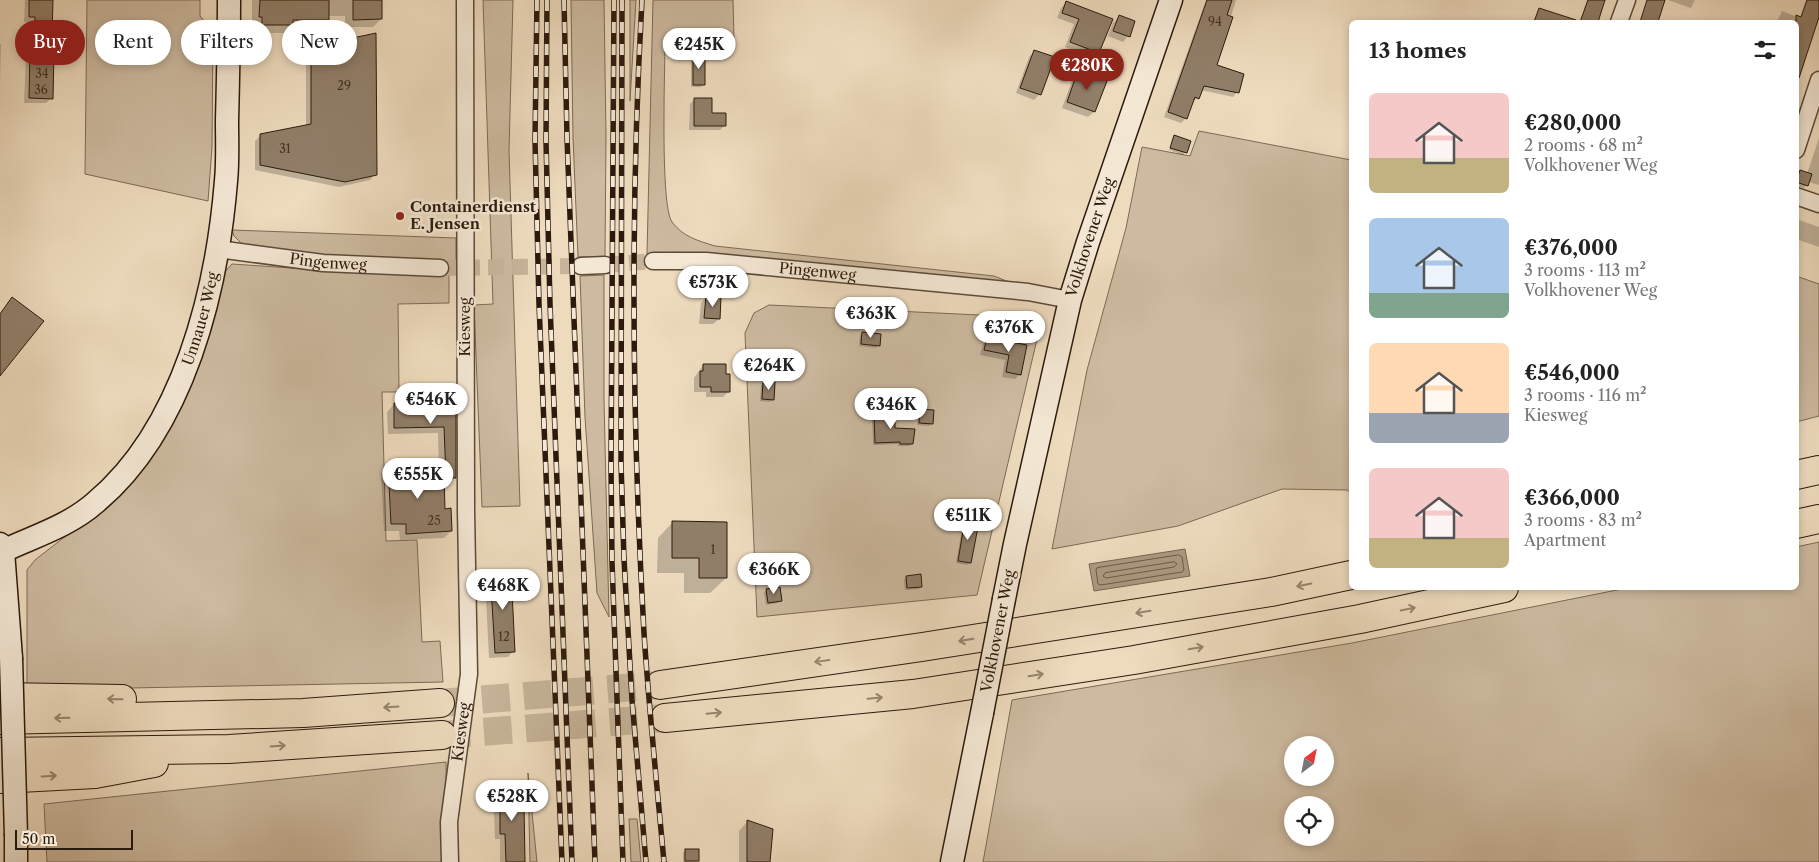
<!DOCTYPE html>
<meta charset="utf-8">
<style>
:root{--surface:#fff;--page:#f2f2f2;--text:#222;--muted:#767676;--accent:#8f2418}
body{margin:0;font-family:"Libre Caslon Text",serif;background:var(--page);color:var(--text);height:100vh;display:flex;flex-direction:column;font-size:19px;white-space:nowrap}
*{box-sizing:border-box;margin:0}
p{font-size:16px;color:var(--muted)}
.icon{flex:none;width:28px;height:28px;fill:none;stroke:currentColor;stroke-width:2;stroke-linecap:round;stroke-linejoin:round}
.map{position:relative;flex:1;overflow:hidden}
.sheet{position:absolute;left:1349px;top:20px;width:450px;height:570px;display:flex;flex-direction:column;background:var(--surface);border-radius:8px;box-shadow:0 2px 8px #0003}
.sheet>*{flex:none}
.hud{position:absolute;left:15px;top:20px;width:475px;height:45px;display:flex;gap:10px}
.needle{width:32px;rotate:32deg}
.tools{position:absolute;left:1284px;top:736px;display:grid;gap:10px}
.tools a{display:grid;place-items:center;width:50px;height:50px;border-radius:50%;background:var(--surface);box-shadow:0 2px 8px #0003;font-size:25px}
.scale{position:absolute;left:15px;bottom:12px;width:118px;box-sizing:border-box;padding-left:5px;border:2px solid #2c1a0c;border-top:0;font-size:14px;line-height:18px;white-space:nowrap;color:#2c1a0c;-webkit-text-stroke:4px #f4e8d5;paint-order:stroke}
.price{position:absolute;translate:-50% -42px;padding:0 11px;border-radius:18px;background:#fff;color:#222;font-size:16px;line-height:32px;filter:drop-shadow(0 1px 2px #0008)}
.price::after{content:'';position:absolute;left:50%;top:30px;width:15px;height:11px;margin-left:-8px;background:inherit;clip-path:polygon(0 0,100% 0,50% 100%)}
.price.selected{background:var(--accent);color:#fff}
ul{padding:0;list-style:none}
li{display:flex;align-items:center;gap:15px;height:125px;padding:0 20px}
li span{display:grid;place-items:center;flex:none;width:140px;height:100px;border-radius:8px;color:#555}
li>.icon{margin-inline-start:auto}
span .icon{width:60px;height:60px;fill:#fffc;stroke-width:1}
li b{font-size:21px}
h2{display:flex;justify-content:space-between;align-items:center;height:60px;padding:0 20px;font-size:21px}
.chip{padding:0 18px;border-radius:22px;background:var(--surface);box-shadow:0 2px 8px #0003;font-size:18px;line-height:45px}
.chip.selected{background:var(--accent);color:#fff}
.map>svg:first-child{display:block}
</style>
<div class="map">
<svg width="1819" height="862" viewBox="0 0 1819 862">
<rect width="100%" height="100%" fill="#eedbbe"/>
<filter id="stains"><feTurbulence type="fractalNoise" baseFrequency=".004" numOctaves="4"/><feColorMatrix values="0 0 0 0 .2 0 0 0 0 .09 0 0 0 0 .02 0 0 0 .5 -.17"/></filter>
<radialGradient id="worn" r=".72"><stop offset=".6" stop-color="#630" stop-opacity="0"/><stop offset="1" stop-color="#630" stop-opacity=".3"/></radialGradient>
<g fill="#cdbaa0" stroke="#7c6a56" fill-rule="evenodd">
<polygon points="87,0 200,0 200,16 213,31 212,147 208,201 85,174"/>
<polygon points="483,0 513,0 509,151 520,506 482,507 474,305 493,304"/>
<polygon points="571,0 604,0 606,136 605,257 578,257 573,138"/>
<polygon points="630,0 636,0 630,101"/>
<path d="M653,0H733L734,39L665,41C665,70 660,205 672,222C683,237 699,241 715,246L994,276L1014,284L703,255L647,254Z"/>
<polygon points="1199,131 1351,160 1351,493 1347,490 1282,489 1178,526 1052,549 1087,370 1126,228 1142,147 1190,156"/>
<polygon points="232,230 456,238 456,263 324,258 242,244 234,236"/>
<polygon points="232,264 320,270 449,273 449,303 398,304 399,392 382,392 386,541 417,540 422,642 440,641 443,682 27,690 27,570 35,560 99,510 123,487 220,277"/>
<polygon points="604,275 604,400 609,617 597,593 585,417 580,276"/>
<polygon points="1796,276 1819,284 1819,416 1796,422"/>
<polygon points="769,305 1042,318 977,595 757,617 745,333 754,313"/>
<path d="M1819,542V862H983L1012,700L1352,643L1627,588H1796V547ZM1292,745H1325V778H1292ZM1292,805H1325V838H1292Z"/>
<polygon points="446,762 447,862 47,862 44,804"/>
<polygon points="528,773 537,862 530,862"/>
<polygon points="629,819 637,819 641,862 631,862"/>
</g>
<polygon fill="#ac9981" stroke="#796652" points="1185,549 1190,576 1094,591 1089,564"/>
<g fill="#0003">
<polygon points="25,0 52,0 51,36 56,50 53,54 51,98 46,103 24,103 26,57 29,53 30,22 24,22"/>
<polygon points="252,0 382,0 381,19 373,27 345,27 345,16 327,16 327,19 319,27 289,28 284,33 254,33 254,25 252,25"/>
<polygon points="1206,0 1236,0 1216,66 1237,92 1233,97 1201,90 1198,98 1191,103 1186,118 1181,123 1164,117"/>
<polygon points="1587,0 1603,0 1596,22 1580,22"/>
<polygon points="1668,0 1695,0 1691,8"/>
<polygon points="1806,0 1819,0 1819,11 1796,79 1796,22 1777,22 1782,11 1800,18"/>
<polygon points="1067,2 1111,19 1098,52 1092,58 1065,47 1074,24 1057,18 1061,8"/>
<polygon points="1539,9 1578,22 1533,22"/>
<polygon points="1119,17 1128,36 1123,42 1108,36 1113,23"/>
<polygon points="0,44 1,44 0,83"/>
<polygon points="312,49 375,174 370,180 339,187 255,170 255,141 261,135 306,126 306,54"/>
<polygon points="1034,52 1040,94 1034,100 1016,93 1029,57"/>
<polygon points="693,57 704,84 701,87 691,87 691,59"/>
<polygon points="1079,72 1105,82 1094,112 1088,117 1062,108 1073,78"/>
<polygon points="694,100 725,125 720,130 689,130 690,104"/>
<polygon points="1175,137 1190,142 1183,155 1169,150"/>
<polygon points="1819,138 1819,185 1808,182 1804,188 1796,185 1796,170 1807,174"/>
<polygon points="1796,219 1819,227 1819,247 1796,239"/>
<polygon points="706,298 719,319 713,324 699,324 701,303"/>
<polygon points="863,333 878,345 876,348 859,346 860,335"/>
<polygon points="987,339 1025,346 1020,374 1015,379 1002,377 1005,360 980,355 983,344"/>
<polygon points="703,365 729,391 723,397 706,397 706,392 694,392 694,378"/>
<polygon points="763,383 773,399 770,402 760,401 761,386"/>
<polygon points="394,404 447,404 455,477 448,484 443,484 444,510 451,531 444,538 400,540 399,531 384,531 381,473 389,466 420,478 439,478 438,433 388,434 387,412"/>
<polygon points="920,411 931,424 929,426 917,425 918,413"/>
<polygon points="880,412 894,429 912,444 909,446 898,446 898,444 873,445 872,419 877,416"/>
<polygon points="966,521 970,563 967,565 956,563 963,523"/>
<polygon points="673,522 726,578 710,593 684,593 684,573 657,573 658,538"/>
<polygon points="491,572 513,651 508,657 489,658 485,578"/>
<polygon points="920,576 921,586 919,589 905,590 904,580 906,577"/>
<polygon points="767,590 781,600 778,603 766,605 764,592"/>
<polygon points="496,787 518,806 524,862 500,862 500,839 495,839 494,812 491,812 490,793"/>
<polygon points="747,822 769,862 739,862 739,831"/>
<polygon points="685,850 698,860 696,862 683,862 683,853"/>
</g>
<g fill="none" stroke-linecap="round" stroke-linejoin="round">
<g stroke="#6c5a46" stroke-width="1">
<polygon points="1179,555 1182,557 1184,570 1182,572 1101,585 1098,584 1096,570 1097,568"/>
<polygon points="1174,562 1177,564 1174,567 1106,578 1103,576 1105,573"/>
</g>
</g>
<g fill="#917e69" stroke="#2c1a0c">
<polygon points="29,0 53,0 52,34 58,35 57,51 54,51 53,99 29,98 30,50 34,50 35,17 29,17"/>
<polygon points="260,0 329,0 329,20 293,20 293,25 262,25 262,17 259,17"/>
<polygon points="353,0 382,0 382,19 353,20"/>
<polygon points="1207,0 1232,0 1227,15 1233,17 1217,65 1244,74 1239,93 1204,86 1199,99 1195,97 1187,119 1168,112"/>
<polygon points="1588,0 1605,0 1598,22 1580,22"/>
<polygon points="1647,0 1665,0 1658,22 1640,22"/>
<polygon points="1807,0 1819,0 1819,17 1799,78 1796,77 1796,15 1801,17"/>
<polygon points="1066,1 1113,19 1099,53 1070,42 1079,19 1062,13"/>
<polygon points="1539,8 1576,20 1575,22 1534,22"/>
<polygon points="1119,15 1135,21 1130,37 1113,31"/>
<polygon points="376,33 377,175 345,182 260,165 260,134 311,124 311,47"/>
<polygon points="1034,50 1055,57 1041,95 1020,88"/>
<polygon points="705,55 705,85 693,85 693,56"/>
<polygon points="1078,70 1107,81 1095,112 1067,102"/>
<polygon points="694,98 712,98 712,113 726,113 726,126 694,126"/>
<polygon points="1174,135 1191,141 1187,153 1170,148"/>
<polygon points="1800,170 1812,174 1808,186 1796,182"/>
<polygon points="706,296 721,297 720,319 704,318"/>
<polygon points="12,297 44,321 0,376 0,314"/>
<polygon points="862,332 881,334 880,346 861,344"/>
<polygon points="987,337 1027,345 1021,375 1006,372 1009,355 984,350"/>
<polygon points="703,364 726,364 726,374 730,374 730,392 711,392 711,387 700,387 700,371 703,371"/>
<polygon points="763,382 775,382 774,400 762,399"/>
<polygon points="394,403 448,403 448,406 456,406 456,478 446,478 444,427 394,428"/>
<polygon points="920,409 934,410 933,424 919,423"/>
<polygon points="879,411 895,411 895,428 915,429 913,444 900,444 900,442 875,443 874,415 879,415"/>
<polygon points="421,464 421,477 444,477 445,509 451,508 452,531 406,534 406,524 391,524 388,465"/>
<polygon points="965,519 979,522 971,563 958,561"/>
<polygon points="672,521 727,522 727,578 699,578 699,558 672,558"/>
<polygon points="511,570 515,652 495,653 490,571"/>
<polygon points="921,574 922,587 907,588 906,576"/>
<polygon points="780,587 782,601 768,603 766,589"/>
<polygon points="519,785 519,805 524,805 525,862 506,862 505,834 500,834 500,807 496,807 495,786"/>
<polygon points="747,820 773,829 770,862 747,862"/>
<rect x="685" y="849" width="14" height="12"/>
</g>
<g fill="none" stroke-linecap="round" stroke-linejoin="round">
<g stroke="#c7b49a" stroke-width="16" stroke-dasharray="16 8" stroke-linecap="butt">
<polyline points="605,265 653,261"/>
<polyline points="440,268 581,266"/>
</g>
<g stroke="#c7b49a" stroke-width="28" stroke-dasharray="28 14" stroke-linecap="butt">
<polyline points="440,703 660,685"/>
<polyline points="442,735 665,718"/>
</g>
<defs>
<g id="street">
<polyline points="1619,22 1627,0"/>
<polyline points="1796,150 1819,80"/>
<polyline points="1796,196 1819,204"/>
<path id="s1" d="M218,249L323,263L440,268"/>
<path id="s2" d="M653,261H706L1028,292L1070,300"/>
<polyline points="581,266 605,265"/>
<path id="s3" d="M450,862L449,822L469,674L466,511L465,0"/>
</g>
<g id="secondary">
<polyline points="0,544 3,551 11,658"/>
<path id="s4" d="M3,551C35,536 69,526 96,502C184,428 217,291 226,181C228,161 227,141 227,121C228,81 229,40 229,0"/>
<path id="s5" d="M1004,599L1015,544L1070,300L1088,242L1171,0"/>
<polyline points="16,862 16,836"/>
<polyline points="952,862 982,713"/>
</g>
<g id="highway">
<polyline points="1796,475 1819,470"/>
<polyline points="1796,524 1819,519"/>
<polyline points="660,685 922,647 1271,592 1351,575"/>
<polyline points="0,697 122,699"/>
<polyline points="665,718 913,694 1134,660 1360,619 1504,588"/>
<polyline points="0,720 303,713 440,703"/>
<polyline points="0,752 229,749 442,735"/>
<polyline points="0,779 95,774 154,763"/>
</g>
</defs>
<use href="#street" stroke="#5c4a38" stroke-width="19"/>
<use href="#secondary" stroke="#2c1a0c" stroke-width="25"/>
<use href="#highway" stroke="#2c1a0c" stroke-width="30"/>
<use href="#street" stroke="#f4e8d5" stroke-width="16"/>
<use href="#secondary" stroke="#f4e8d5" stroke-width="22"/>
<use href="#highway" stroke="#eedbbe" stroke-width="28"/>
<defs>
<g id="rail">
<polyline points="537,0 535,140 539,304 562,862"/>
<polyline points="547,0 546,141 550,304 572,862"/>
<polyline points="564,0 567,138 595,862"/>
<polyline points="614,0 611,464 612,562 623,862"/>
<polyline points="622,0 621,463 624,559 632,700 646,862"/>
<path d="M642,0C630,211 632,422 644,633C649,709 657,786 664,862"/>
</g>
</defs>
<use href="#rail" stroke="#2c1a0c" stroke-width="5.5"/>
<use href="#rail" stroke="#f4e8d5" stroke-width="4" stroke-dasharray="11" stroke-linecap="butt"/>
<defs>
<g id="secondary-bridge">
<polyline points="11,658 16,836"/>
<polyline points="982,713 1004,599"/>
</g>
</defs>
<use href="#secondary-bridge" stroke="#2c1a0c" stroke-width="25" stroke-linecap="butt"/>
<use href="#secondary-bridge" stroke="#f4e8d5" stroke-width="22"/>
</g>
<defs><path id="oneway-shaft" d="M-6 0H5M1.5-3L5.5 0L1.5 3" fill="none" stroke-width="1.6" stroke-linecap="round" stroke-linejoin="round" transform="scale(1.25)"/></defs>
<g stroke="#97846e">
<use href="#oneway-shaft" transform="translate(1304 585) rotate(168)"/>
<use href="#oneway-shaft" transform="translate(1408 609) rotate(-12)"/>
<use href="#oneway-shaft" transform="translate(1143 612) rotate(171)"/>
<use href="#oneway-shaft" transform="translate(966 640) rotate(171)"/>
<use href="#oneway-shaft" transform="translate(1196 648) rotate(-10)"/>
<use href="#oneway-shaft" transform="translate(822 661) rotate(172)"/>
<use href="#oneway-shaft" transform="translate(1036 675) rotate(-9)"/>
<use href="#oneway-shaft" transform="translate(875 698) rotate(-5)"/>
<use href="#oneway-shaft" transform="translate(115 699) rotate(-179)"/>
<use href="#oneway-shaft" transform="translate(391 707) rotate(176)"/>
<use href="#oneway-shaft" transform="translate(714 713) rotate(-5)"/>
<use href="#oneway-shaft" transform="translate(62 718) rotate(179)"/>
<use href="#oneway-shaft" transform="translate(278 746) rotate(-4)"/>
<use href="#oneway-shaft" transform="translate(49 776) rotate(-3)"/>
</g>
<circle fill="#8f2418" stroke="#f4e8d5" stroke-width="2" cx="400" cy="216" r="5"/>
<g text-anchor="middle" stroke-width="5" stroke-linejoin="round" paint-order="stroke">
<g font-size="12" fill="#453323">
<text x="1215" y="26">94</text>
<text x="42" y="78">34</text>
<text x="344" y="90">29</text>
<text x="41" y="94">36</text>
<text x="285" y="153">31</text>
<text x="434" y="525">25</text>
<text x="713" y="554">1</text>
<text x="504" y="641">12</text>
</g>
<g font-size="15" font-weight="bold" fill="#2c1a0c" stroke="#f4e8d5" text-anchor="start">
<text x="410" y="212">Containerdienst<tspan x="410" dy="17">E. Jensen</tspan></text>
</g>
<g font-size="15" fill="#2c1a0c" stroke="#f4e8d5">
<text dy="5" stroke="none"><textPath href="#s5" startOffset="372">Volkhovener Weg</textPath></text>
<text dy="5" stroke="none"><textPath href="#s1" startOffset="111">Pingenweg</textPath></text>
<text dy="5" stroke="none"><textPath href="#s2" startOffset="165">Pingenweg</textPath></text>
<text dy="5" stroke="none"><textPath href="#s4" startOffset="320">Unnauer Weg</textPath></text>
<text transform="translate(465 327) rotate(-90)" y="5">Kiesweg</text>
<text transform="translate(998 631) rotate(-79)" y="5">Volkhovener Weg</text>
<text dy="5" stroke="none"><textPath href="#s3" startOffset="131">Kiesweg</textPath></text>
</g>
</g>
<rect width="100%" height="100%" filter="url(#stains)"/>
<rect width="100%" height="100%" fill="url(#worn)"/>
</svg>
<div class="tools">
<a><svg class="needle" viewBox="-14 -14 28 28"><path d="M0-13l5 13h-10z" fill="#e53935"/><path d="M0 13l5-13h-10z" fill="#767676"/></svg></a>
<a><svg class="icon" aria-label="locate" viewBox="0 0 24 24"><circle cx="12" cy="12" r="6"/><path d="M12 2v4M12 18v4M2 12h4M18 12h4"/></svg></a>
</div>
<div class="scale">50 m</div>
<b class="price" style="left:699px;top:70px">€245K</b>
<b class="price selected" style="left:1087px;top:91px">€280K</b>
<b class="price" style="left:713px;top:308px">€573K</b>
<b class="price" style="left:871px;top:339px">€363K</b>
<b class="price" style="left:1009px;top:353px">€376K</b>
<b class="price" style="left:769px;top:391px">€264K</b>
<b class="price" style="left:431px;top:425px">€546K</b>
<b class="price" style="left:891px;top:430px">€346K</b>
<b class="price" style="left:418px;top:500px">€555K</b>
<b class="price" style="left:968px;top:541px">€511K</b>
<b class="price" style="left:774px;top:595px">€366K</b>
<b class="price" style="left:503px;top:611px">€468K</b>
<b class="price" style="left:512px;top:822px">€528K</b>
<div class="hud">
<a class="chip selected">Buy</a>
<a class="chip">Rent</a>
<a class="chip">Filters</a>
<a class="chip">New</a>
</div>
<section class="sheet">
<h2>13 homes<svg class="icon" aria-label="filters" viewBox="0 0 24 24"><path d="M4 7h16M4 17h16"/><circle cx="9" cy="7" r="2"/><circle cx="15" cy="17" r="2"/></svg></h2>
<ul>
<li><span style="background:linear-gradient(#f6c9c9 65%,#c2b280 0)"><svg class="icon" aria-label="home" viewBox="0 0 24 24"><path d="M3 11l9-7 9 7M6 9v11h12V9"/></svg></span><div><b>€280,000</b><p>2 rooms · 68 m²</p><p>Volkhovener Weg</p></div></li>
<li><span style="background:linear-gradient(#a9c7e8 75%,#7fa58c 0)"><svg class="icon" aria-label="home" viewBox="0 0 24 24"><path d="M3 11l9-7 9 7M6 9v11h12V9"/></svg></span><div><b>€376,000</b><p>3 rooms · 113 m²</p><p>Volkhovener Weg</p></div></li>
<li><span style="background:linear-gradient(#ffd9b3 70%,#9aa5b1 0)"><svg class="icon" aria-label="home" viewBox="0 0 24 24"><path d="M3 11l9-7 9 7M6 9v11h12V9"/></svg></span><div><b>€546,000</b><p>3 rooms · 116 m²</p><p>Kiesweg</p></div></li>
<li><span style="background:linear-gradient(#f6c9c9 70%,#c2b280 0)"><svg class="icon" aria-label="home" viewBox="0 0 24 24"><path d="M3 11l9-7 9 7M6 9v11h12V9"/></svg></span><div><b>€366,000</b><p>3 rooms · 83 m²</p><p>Apartment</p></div></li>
</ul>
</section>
</div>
